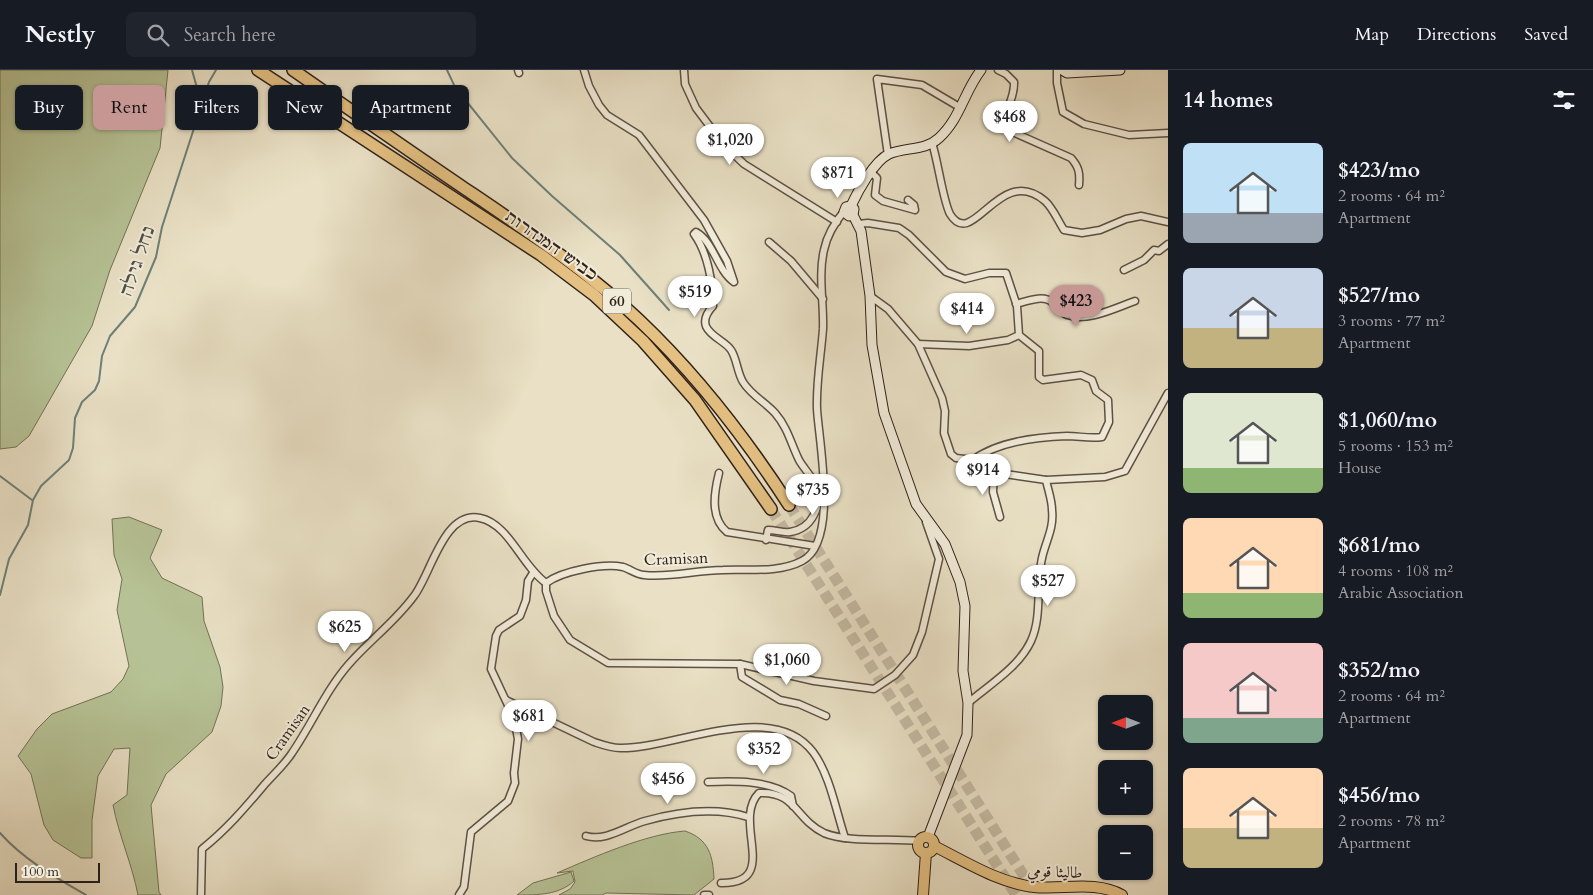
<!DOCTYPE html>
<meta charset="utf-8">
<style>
:root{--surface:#171b24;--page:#20242c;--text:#f1f3f6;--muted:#9ea1a6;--line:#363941;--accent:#c59692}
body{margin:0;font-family:Cardo,Amiri,"Frank Ruhl Libre",serif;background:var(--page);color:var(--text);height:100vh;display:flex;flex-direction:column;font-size:19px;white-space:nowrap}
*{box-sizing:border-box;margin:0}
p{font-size:16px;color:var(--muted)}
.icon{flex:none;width:28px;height:28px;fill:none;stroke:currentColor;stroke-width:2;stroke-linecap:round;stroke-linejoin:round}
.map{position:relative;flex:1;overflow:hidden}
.details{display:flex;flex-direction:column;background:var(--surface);width:425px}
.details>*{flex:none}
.top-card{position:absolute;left:15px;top:15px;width:475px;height:45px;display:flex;gap:10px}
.needle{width:32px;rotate:270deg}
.controls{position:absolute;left:1098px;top:625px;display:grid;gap:10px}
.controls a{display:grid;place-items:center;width:55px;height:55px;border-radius:8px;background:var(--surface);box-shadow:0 1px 4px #0004;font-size:25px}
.scale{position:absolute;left:15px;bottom:12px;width:85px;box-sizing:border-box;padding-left:5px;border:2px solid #2e2119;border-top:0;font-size:14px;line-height:18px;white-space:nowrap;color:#2e2119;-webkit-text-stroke:4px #f1ebd9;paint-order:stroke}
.price{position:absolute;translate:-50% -42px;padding:0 11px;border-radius:18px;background:#fff;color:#222;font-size:16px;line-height:32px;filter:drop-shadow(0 1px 2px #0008)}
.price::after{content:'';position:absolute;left:50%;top:30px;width:15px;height:11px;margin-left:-8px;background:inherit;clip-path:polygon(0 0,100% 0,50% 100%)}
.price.selected{background:var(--accent);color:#111}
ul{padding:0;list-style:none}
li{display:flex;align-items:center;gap:15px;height:125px;padding:0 15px}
li span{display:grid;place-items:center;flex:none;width:140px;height:100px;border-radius:8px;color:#555}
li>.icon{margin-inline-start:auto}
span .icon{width:60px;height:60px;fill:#fffc;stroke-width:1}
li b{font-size:21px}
h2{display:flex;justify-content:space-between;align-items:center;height:60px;padding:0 15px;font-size:21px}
.chip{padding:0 18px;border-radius:8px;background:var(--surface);box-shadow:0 1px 4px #0004;font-size:18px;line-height:45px}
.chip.selected{background:var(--accent);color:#111}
header{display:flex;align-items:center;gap:30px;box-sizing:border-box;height:70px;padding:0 25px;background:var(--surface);border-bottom:1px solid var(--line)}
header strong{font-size:24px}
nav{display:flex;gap:28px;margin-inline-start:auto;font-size:18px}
.search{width:350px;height:45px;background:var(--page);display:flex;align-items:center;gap:12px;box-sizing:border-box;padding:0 18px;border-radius:8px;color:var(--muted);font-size:19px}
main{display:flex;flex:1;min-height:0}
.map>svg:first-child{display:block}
</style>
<header>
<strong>Nestly</strong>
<div class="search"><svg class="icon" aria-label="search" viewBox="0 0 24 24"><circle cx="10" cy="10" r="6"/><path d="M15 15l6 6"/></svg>Search here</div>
<nav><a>Map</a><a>Directions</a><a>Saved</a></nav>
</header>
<main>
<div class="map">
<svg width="1168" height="825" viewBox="0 0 1168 825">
<rect width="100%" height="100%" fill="#e9e0c5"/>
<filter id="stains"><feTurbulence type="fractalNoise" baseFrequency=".004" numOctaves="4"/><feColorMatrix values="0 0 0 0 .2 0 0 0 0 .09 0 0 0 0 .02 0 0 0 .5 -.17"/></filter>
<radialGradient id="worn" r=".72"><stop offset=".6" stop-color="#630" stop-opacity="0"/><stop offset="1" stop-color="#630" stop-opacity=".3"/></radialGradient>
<g fill="#b6c295" stroke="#727257">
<polygon points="0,0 168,0 160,78 110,200 92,256 29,366 16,377 0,379"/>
<path d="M129,447L162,460L150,488L162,508L202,527L204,551L220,597L223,617L221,636L212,662L166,704L151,735L159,822L161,825H138C132,794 119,766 113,735L127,725L130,678L114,679L98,706L92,750V788H81L53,770L44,755L31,704L18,686L37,659L52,644L111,622L123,609L129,596L117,540L122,509L114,485L112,449Z"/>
<path d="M685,761C709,769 713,786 714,809L694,825L606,823L602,825H559L570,819L575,812L573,801L557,803C594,787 646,764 685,761Z"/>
<path d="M571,802L574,811C559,825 538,825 517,825L533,813Z"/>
</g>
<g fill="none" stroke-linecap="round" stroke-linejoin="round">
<g stroke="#6d7f78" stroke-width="2">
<polyline points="192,0 202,36"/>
<polyline points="447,0 455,17 512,88 552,126 620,185 669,240"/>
<polyline points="0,406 32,430"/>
<polyline points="0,525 9,489 28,455 33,430 41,416 69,390 73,378 75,348 82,332 95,320 99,311 102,286 110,266 135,237 156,187 162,157 209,12 216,0"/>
<path d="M0,763C24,790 55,807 86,825"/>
</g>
<g stroke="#c4baa3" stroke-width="11" stroke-dasharray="11 5.5" stroke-linecap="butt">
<polyline points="789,435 1036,825"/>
<polyline points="771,439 1016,825"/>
</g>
<defs>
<g id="street">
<polyline points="518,0 519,3"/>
<path d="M584,0L589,16L599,35L607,45L639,65L704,150L727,191L734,212C717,200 714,172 696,162L694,164C708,183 713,214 713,236C690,261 724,268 731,280C737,289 737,302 743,312C751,325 765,332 775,343C788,358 791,374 799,390C804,399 812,406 816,416C823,435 812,459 790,462C783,463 776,460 768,460L766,470"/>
<polyline points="684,0 685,14 696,38 723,74 744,94 837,152"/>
<path d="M998,0L1006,4L1014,12C1015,32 1001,40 1008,60L1071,88C1079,97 1080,103 1079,115"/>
<polyline points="1057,0 1057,13 1063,42 1084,54 1129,65 1168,63"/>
<path d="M932,73C938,91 943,131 950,144C973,182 999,92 1045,131C1053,138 1058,151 1064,160L1082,163L1100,160L1126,149L1141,146L1168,152"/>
<polyline points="888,85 877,9 922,15 961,38"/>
<polyline points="871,102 877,108 875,125 883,131 915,140 914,135 908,130"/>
<path d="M858,154L868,153L899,158L909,165L946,202L965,209L989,203H1006L1017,236L1019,265L1039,281V307L1043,310L1081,305L1092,310L1096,321L1108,330L1109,352L1102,367C1090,369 1079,366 1067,366C1037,367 997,372 973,390"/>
<polyline points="769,172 791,191 823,229"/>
<polyline points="1124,200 1144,190 1154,180 1159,181 1168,174"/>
<polyline points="870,226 888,239 918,274 942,328 945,341 944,363 951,384 956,388 973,390 1005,404 1046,410 1105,407 1125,401 1168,323"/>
<path d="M1016,234C1027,231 1044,224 1053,233C1058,238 1060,242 1067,245C1088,252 1115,238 1135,231"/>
<polyline points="918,274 969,276 1008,270 1019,265"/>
<polyline points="994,401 993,422 1000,447"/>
<path d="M719,403C714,423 710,448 727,462L815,476"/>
<polyline points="546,513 546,521 554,546 570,570 608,593 740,594 814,611 874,619 895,605 913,585 922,562 939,489 926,452"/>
<polyline points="740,594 742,607 780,630 799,634 826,646"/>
<path d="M506,630L594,672C603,675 611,678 620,678C675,679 772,628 813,682C830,705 836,741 845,768"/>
<path d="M968,633C989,615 1019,597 1031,571C1043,545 1035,512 1043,484C1047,469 1054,457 1052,440C1052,430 1048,420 1046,410"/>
<path d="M708,712C734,711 770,710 791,726L793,736"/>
<path d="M586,766C606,772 626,756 645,751C677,742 716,737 748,747"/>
<path d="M721,813C782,814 731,751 759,723C796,721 795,749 824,763C847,773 892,768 919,771"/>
<path d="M201,825L202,779C226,760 245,738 265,714C274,704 285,694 292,683C312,654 326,620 349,594C370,570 395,552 414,526C431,504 444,440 480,448C509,454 521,495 546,513C562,501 603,493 623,497C630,499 637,505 644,505C670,508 697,500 723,500C748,499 779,503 802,491C839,472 819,373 817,339C816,312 821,286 823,259C824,234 818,205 824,180C827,165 835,152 845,140"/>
<polyline points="459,825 464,817 471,762 508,731 515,713 514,703 518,669 514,648 491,599 496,566 499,560 520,546 526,530 528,511 533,503"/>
<polyline points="704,825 709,825"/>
</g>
<g id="secondary">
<polyline points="1062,0 1067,3 1120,0"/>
<polyline points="851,136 854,139 853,145 861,161 870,226 872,275 884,343 916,434 945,474 960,512 965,536 963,601 968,633 967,665 928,767"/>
<path d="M851,136C858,121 874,91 889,84C905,77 925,81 939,68C960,49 964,22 981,0"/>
<polyline points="851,136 846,137 844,142 849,146 853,145"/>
</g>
<g id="primary">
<circle cx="926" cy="775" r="8"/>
<path d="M934,776C966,792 999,813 1034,817C1063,820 1095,810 1122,825"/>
<polyline points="923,825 926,783"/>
</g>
<g id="highway">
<polyline points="258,0 541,185 594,225 643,271 695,330 771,439"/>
<path d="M293,0C349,39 405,78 461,116C523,158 585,199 639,250C698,306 745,367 789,435"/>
</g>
</defs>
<use href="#street" stroke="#5d5144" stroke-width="9"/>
<use href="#secondary" stroke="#2e2119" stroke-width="11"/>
<use href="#primary" stroke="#2e2119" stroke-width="12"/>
<use href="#highway" stroke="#2e2119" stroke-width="14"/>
<use href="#street" stroke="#f1ebd9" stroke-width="6"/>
<use href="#secondary" stroke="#f1ebd9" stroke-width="9"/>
<use href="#primary" stroke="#e4c082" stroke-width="10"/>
<use href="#highway" stroke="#e4c082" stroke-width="11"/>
</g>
<g text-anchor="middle" stroke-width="4" stroke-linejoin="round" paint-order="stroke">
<rect fill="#f1ebd9" stroke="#685e53" stroke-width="1" x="603" y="218.5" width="28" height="25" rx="4"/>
<g font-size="15" font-weight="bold" fill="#2e2119">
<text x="617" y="236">60</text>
</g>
<g font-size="16" fill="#2e2119" stroke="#f1ebd9">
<text transform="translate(552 175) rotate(35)" y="6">כביש המנהרות</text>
<text transform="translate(676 488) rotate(-2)" y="6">Cramisan</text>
<text transform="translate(287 662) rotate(-55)" y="6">Cramisan</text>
<text transform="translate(1055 801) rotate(2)" y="6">طاليثا قومي</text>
</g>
<g font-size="18" font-style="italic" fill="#4e5049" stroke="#f1ebd9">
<text transform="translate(137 191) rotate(-71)" y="6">נחל גילה</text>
</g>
</g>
<rect width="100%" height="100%" filter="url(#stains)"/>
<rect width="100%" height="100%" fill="url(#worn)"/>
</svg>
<div class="controls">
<a><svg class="needle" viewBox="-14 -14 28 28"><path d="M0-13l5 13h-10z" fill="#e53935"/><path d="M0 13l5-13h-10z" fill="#9ea1a6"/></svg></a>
<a>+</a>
<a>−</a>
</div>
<div class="scale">100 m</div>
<b class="price" style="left:1010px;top:73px">$468</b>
<b class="price" style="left:730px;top:96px">$1,020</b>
<b class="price" style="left:838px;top:129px">$871</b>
<b class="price" style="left:695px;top:248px">$519</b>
<b class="price selected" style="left:1076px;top:257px">$423</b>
<b class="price" style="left:967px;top:265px">$414</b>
<b class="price" style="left:983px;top:426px">$914</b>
<b class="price" style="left:813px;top:446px">$735</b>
<b class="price" style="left:1048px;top:537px">$527</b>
<b class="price" style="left:345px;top:583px">$625</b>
<b class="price" style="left:787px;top:616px">$1,060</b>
<b class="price" style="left:529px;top:672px">$681</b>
<b class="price" style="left:764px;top:705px">$352</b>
<b class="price" style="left:668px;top:735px">$456</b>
<div class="top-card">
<a class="chip">Buy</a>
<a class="chip selected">Rent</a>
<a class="chip">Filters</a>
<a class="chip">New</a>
<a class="chip">Apartment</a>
</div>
</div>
<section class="details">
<h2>14 homes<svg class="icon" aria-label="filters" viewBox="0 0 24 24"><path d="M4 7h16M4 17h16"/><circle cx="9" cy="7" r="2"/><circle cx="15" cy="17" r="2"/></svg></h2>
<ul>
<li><span style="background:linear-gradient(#bfe0f5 70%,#9aa5b1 0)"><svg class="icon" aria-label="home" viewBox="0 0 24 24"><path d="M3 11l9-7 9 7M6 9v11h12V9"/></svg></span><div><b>$423/mo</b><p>2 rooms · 64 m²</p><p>Apartment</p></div></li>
<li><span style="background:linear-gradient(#c9d6e8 60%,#c2b280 0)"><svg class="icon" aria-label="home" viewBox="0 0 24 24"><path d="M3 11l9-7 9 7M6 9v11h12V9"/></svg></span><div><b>$527/mo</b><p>3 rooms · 77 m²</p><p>Apartment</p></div></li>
<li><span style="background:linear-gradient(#dfe7d0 75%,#8fb573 0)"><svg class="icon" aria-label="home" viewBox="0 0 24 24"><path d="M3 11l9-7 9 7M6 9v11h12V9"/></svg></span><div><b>$1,060/mo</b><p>5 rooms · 153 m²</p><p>House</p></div></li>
<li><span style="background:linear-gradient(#ffd9b3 75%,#8fb573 0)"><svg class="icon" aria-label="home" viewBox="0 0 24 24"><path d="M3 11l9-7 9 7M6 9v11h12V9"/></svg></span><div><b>$681/mo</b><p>4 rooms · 108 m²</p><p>Arabic Association</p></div></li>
<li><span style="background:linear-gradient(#f6c9c9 75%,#7fa58c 0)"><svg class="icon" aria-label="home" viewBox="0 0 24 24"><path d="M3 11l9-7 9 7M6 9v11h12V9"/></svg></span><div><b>$352/mo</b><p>2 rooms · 64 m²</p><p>Apartment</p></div></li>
<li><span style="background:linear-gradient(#ffd9b3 60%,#c2b280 0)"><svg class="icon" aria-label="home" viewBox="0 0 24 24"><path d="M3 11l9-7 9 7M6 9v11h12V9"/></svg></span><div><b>$456/mo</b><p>2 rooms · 78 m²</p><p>Apartment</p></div></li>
</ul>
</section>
</main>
